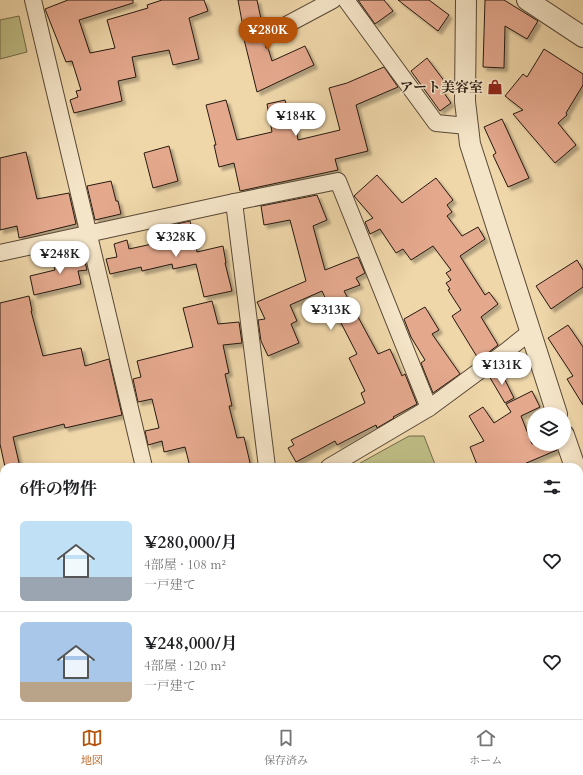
<!DOCTYPE html>
<html lang="ja">
<meta charset="utf-8">
<style>
:root{--surface:#fff;--page:#f6f6f6;--text:#202124;--muted:#757577;--line:#e0e0e0;--accent:#b45309}
body{margin:0;font-family:Cardo,"Noto Serif JP",serif;background:var(--page);color:var(--text);height:100vh;display:flex;flex-direction:column;font-size:15px;white-space:nowrap}
*{box-sizing:border-box;margin:0}
p{font-size:13px;color:var(--muted)}
.icon{flex:none;width:22px;height:22px;fill:none;stroke:currentColor;stroke-width:2;stroke-linecap:round;stroke-linejoin:round}
.map{position:relative;flex:1;overflow:hidden}
.panel{position:absolute;left:0px;top:463px;width:583px;height:256px;display:flex;flex-direction:column;background:var(--surface);border-radius:12px 12px 0 0;box-shadow:0 2px 6px #0003}
.panel>*{flex:none}
.controls{position:absolute;left:527px;top:407px;display:grid;gap:8px}
.controls a{display:grid;place-items:center;width:44px;height:44px;border-radius:50%;background:var(--surface);box-shadow:0 2px 6px #0003;font-size:20px}
.price{position:absolute;translate:-50% -34px;padding:0 9px;border-radius:14px;background:#fff;color:#222;font-size:13px;line-height:26px;filter:drop-shadow(0 1px 2px #0008)}
.price::after{content:'';position:absolute;left:50%;top:24px;width:12px;height:9px;margin-left:-6px;background:inherit;clip-path:polygon(0 0,100% 0,50% 100%)}
.price.selected{background:var(--accent);color:#fff}
ul{padding:0;list-style:none}
li{display:flex;align-items:center;gap:12px;height:100px;padding:0 20px}
li+li{border-top:1px solid var(--line)}
li span{display:grid;place-items:center;flex:none;width:112px;height:80px;border-radius:6px;color:#555}
li>.icon{margin-inline-start:auto}
span .icon{width:48px;height:48px;fill:#fffc;stroke-width:1}
li b{font-size:17px}
h2{display:flex;justify-content:space-between;align-items:center;height:48px;padding:0 20px;font-size:17px}
.menu{display:flex;justify-content:space-around;align-items:center;height:56px;border-top:1px solid var(--line);background:var(--surface);font-size:11px;color:var(--muted)}
.menu a{display:grid;justify-items:center;gap:2px}
.menu .selected{color:var(--accent)}
.map>svg:first-child{display:block}
</style>
<div class="map">
<svg width="583" height="719" viewBox="0 0 583 719">
<defs>
<filter id="shadow"><feDropShadow dx="3.5" dy="3.5" stdDeviation="1" flood-color="#0004"/></filter>
</defs>
<rect width="100%" height="100%" fill="#efd7aa"/>
<filter id="stains"><feTurbulence type="fractalNoise" baseFrequency=".005" numOctaves="4"/><feColorMatrix values="0 0 0 0 .2 0 0 0 0 .09 0 0 0 0 .02 0 0 0 .5 -.17"/></filter>
<radialGradient id="worn" r=".72"><stop offset=".6" stop-color="#630" stop-opacity="0"/><stop offset="1" stop-color="#630" stop-opacity=".3"/></radialGradient>
<g fill="#bfbd85" stroke="#726b4a">
<polygon points="19,16 27,52 0,59 0,20"/>
<polygon points="409,436 424,436 436,467 353,467"/>
<polygon points="312,715 536,715 534,719 325,719"/>
</g>
<g fill="#e4a88d" stroke="#261910" filter="url(#shadow)">
<polygon points="68,0 133,0 133,3 79,20 90,53 115,48 107,20 148,8 147,5 162,0 204,0 208,11 189,18 199,59 173,65 169,50 132,57 136,77 118,81 122,101 74,113 70,100 78,97 76,91 81,90 72,61 66,62 45,9"/>
<polygon points="238,0 257,0 261,19 260,20 266,48 268,48 272,61 305,46 314,65 257,92 241,27 243,27"/>
<polygon points="358,0 384,0 393,11 375,24"/>
<polygon points="398,0 429,0 449,15 438,31"/>
<polygon points="485,0 504,0 538,21 527,39 505,26 504,68 483,67"/>
<polygon points="544,49 583,74 583,85 566,113 567,115 558,123 576,145 555,163 513,114 523,110 505,96 523,74 527,77"/>
<polygon points="427,58 448,86 442,90 451,103 440,111 411,71"/>
<polygon points="384,67 398,87 356,105 368,151 335,159 338,170 240,191 234,163 219,167 214,145 216,145 206,105 226,100 237,140 272,132 267,104 285,100 287,108 292,107 298,140 340,130 329,88 347,83"/>
<polygon points="502,119 529,178 508,187 493,155 496,153 484,127"/>
<polygon points="169,146 178,181 153,188 144,153"/>
<polygon points="26,152 37,199 69,193 76,224 19,238 17,226 0,230 0,158"/>
<polygon points="377,175 402,203 436,178 453,200 447,205 452,212 447,216 462,236 478,227 485,239 460,256 485,295 489,292 498,304 481,317 498,345 479,360 452,316 461,310 448,290 450,289 446,283 451,280 446,273 451,270 433,246 411,260 403,249 396,253 380,229 370,234 365,222 373,218 354,196"/>
<polygon points="111,181 116,201 118,201 121,214 95,220 87,186"/>
<polygon points="317,195 327,220 313,226 325,270 358,257 365,273 356,278 360,285 344,291 378,354 390,349 402,376 405,374 417,404 393,417 394,418 377,428 376,425 337,445 335,441 296,462 288,448 294,445 291,440 365,403 361,393 365,391 349,358 357,354 340,321 337,323 322,291 290,305 297,321 291,324 299,343 268,356 261,341 258,320 265,319 257,302 306,281 290,220 264,225 261,206"/>
<polygon points="190,221 197,252 223,246 226,263 225,263 232,291 204,297 196,264 173,269 172,264 142,271 141,267 110,274 106,259 117,257 114,244 127,240 129,249 166,241 163,227"/>
<polygon points="82,251 87,270 78,271 81,284 34,295 30,276 55,270 53,263 65,260 64,255"/>
<polygon points="577,260 583,270 583,287 551,309 536,286"/>
<polygon points="29,296 32,311 31,311 43,356 81,348 85,366 109,359 122,415 65,428 64,424 13,437 20,467 5,467 0,444 0,303"/>
<polygon points="212,301 218,324 239,322 242,343 223,345 229,373 225,374 232,406 229,406 237,438 244,437 251,467 190,467 185,447 164,452 162,441 148,445 145,431 159,428 152,399 138,402 133,379 141,377 137,361 193,347 183,308"/>
<polygon points="425,307 439,330 432,334 460,374 433,393 421,363 425,360 411,337 404,319"/>
<polygon points="568,325 583,347 583,405 567,379 573,376 548,338"/>
<polygon points="499,368 514,398 505,403 489,376"/>
<polygon points="532,391 540,407 521,416 532,444 555,444 557,450 517,467 478,467 470,447 484,441 469,416 483,407 494,423 511,412 506,404"/>
</g>
<g fill="none" stroke-linecap="round" stroke-linejoin="round">
<defs>
<g id="minor">
<polyline points="33,0 144,467"/>
<polyline points="346,0 436,123 467,126"/>
<polyline points="275,31 333,0"/>
<polyline points="234,202 267,467"/>
<polyline points="0,253 234,202 338,181 429,408"/>
<polyline points="329,467 429,408 505,352 530,332"/>
<polyline points="0,500 4,518"/>
<polyline points="0,634 4,636"/>
<polyline points="47,715 48,719"/>
<polyline points="276,715 288,719"/>
<polyline points="534,715 540,719"/>
</g>
<g id="tertiary">
<polyline points="466,0 465,101 470,144 557,414"/>
<polyline points="527,0 583,37"/>
<polyline points="564,435 575,467"/>
<polyline points="579,481 583,493"/>
</g>
</defs>
<use href="#minor" stroke="#584836" stroke-width="18"/>
<use href="#tertiary" stroke="#584836" stroke-width="22"/>
<use href="#minor" stroke="#f5e5c8" stroke-width="16"/>
<use href="#tertiary" stroke="#f5e5c8" stroke-width="20"/>
</g>
<defs>
<symbol id="shop-bare" viewBox="-9 -9 18 18"><path d="M-5-2.5h2.3a2.7 3.5 0 0 1 5.4 0H5L5.5 6h-11ZM-1.5-2.5h3a1.5 2.3 0 0 0-3 0Z" fill="#8f2418" stroke="#f5e5c8" stroke-width="2.5" paint-order="stroke"/></symbol>
</defs>
<g fill-rule="evenodd">
<use href="#shop-bare" x="484" y="76" width="22" height="22"/>
</g>
<g text-anchor="middle" stroke-width="3" stroke-linejoin="round" paint-order="stroke">
<g font-size="14" font-weight="bold" fill="#261910" stroke="#f5e5c8" text-anchor="end">
<text x="483" y="92">アート美容室</text>
</g>
</g>
<rect width="100%" height="100%" filter="url(#stains)"/>
<rect width="100%" height="100%" fill="url(#worn)"/>
</svg>
<div class="controls">
<a><svg class="icon" aria-label="layers" viewBox="0 0 24 24"><path d="M12 4l9 5-9 5-9-5zM3 14l9 5 9-5"/></svg></a>
</div>
<b class="price selected" style="left:268px;top:51px">¥280K</b>
<b class="price" style="left:296px;top:137px">¥184K</b>
<b class="price" style="left:176px;top:258px">¥328K</b>
<b class="price" style="left:60px;top:275px">¥248K</b>
<b class="price" style="left:331px;top:331px">¥313K</b>
<b class="price" style="left:502px;top:386px">¥131K</b>
<section class="panel">
<h2>6件の物件<svg class="icon" aria-label="filters" viewBox="0 0 24 24"><path d="M4 7h16M4 17h16"/><circle cx="9" cy="7" r="2"/><circle cx="15" cy="17" r="2"/></svg></h2>
<ul>
<li><span style="background:linear-gradient(#bfe0f5 70%,#9aa5b1 0)"><svg class="icon" aria-label="home" viewBox="0 0 24 24"><path d="M3 11l9-7 9 7M6 9v11h12V9"/></svg></span><div><b>¥280,000/月</b><p>4部屋 · 108 m²</p><p>一戸建て</p></div><svg class="icon" aria-label="heart" viewBox="0 0 24 24"><path d="M12 20l-8-8c-3-5 5-10 8-4 3-6 11-1 8 4z"/></svg></li>
<li><span style="background:linear-gradient(#a9c7e8 75%,#b9a48a 0)"><svg class="icon" aria-label="home" viewBox="0 0 24 24"><path d="M3 11l9-7 9 7M6 9v11h12V9"/></svg></span><div><b>¥248,000/月</b><p>4部屋 · 120 m²</p><p>一戸建て</p></div><svg class="icon" aria-label="heart" viewBox="0 0 24 24"><path d="M12 20l-8-8c-3-5 5-10 8-4 3-6 11-1 8 4z"/></svg></li>
</ul>
</section>
</div>
<nav class="menu">
<a class="selected"><svg class="icon" aria-label="map" viewBox="0 0 24 24"><path d="M3 6l6-2 6 2 6-2v14l-6 2-6-2-6 2zM9 4v14M15 6v14"/></svg>地図</a>
<a><svg class="icon" aria-label="saved" viewBox="0 0 24 24"><path d="M7 4h10v16l-5-4-5 4z"/></svg>保存済み</a>
<a><svg class="icon" aria-label="home" viewBox="0 0 24 24"><path d="M3 11l9-7 9 7M6 9v11h12V9"/></svg>ホーム</a>
</nav>
